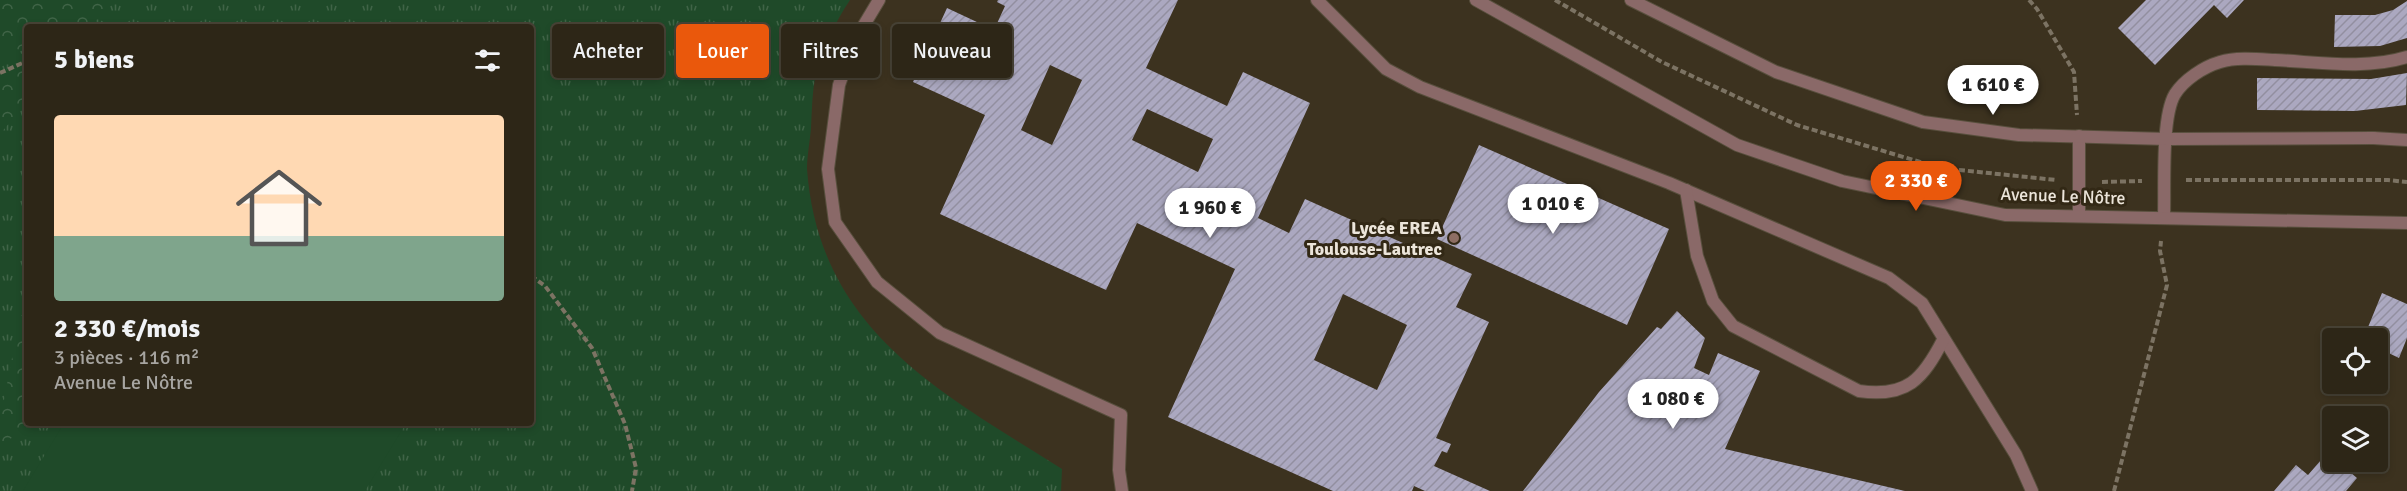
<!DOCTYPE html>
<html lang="fr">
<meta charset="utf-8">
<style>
:root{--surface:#2d2617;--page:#352e20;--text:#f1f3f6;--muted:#a7a5a1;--line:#484336;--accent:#ea580c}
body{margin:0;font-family:Signika,sans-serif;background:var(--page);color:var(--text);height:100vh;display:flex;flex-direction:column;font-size:22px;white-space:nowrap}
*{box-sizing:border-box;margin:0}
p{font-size:20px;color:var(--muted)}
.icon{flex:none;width:33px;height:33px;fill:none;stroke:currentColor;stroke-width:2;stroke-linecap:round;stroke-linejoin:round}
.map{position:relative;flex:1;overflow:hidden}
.panel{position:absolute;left:24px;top:24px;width:510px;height:402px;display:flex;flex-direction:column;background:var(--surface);border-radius:6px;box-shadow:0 3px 9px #0003,0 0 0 2px var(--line)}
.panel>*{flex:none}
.hud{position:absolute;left:552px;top:24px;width:570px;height:54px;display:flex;gap:12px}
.tools{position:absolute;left:2322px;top:328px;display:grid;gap:12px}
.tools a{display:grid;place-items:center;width:66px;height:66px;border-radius:6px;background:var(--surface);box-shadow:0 3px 9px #0003,0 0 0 2px var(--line);font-size:30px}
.price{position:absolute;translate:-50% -51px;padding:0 14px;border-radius:21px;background:#fff;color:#222;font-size:20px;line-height:39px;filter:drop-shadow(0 2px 3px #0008)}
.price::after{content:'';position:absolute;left:50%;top:36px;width:18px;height:14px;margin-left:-9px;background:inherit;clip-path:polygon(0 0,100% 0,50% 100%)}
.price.current{background:var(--accent);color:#fff}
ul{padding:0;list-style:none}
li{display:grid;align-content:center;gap:12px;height:318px;padding:0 30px}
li+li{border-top:2px solid var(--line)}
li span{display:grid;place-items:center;height:186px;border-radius:6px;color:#555}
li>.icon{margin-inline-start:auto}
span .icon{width:108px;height:108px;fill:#fffc;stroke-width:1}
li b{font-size:26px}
h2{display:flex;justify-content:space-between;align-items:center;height:72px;padding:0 30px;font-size:26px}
.chip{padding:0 21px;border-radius:6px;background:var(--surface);box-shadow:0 3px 9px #0003,0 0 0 2px var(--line);font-size:21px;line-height:54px}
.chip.current{background:var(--accent);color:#fff}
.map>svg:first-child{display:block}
</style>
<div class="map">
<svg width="2407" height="491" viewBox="0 0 2407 491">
<defs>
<pattern id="grass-tufts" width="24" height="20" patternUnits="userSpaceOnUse" patternTransform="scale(1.5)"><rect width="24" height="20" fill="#1f4a29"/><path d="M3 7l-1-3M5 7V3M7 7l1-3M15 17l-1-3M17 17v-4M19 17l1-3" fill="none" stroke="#406447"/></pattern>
<pattern id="forest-crowns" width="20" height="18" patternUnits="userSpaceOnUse" patternTransform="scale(1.5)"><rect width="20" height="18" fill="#1f4a29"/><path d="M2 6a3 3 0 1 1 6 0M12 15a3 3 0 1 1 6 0" fill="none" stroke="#406447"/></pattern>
<pattern id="building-hatch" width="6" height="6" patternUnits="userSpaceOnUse" patternTransform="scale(1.5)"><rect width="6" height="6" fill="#aba8c0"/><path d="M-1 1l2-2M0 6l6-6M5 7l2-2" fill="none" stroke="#928fa0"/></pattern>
</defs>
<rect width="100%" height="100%" fill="#3c321f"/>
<path fill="url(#grass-tufts)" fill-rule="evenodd" d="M0,0H850C836,20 822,50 816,74C812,91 812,111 811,128C810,141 807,156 807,169C819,331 941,392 1062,469L1061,491H0ZM27,27H531V423H27Z"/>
<g fill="url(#forest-crowns)">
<polygon points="2,0 113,0 90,27 27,27 27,102 0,134 0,77 24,51 16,49 0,56 0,2"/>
<polygon points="27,304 27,423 29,423 26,428 0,446 0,401 4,400 19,321"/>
</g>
<polygon fill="#1f4a29" points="64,423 406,423 365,491 23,491"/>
<g fill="url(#building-hatch)" fill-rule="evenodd">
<path d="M998,0H1178L1146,68L1227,106L1243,72L1310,103L1258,218L1289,233L1305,199L1472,274L1456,307L1489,322L1436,438L1451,444L1447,453L1442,451L1434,466L1490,491H1425L1414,486L1412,491H1333L1168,417L1235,269L1137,223L1106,290L940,214L985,115L913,82L947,8L994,30L1005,6L997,2ZM1050,65L1082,80L1052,145L1021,130ZM1147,109L1213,139L1198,172L1132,140ZM1343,294L1407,325L1377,390L1314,360Z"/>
<polygon points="2146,0 2244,0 2227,18 2214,5 2155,65 2118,28"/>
<polygon points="2407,1 2407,38 2380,46 2334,47 2335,15 2375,15 2393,10"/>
<polygon points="2407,73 2406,105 2355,111 2257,110 2257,78 2371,79"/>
<polygon points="1479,145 1669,229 1627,325 1437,239"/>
<polygon points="2382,293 2407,304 2407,338 2399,358 2378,348 2378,339 2364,337"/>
<polygon points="1677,311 1705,338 1694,368 1709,375 1718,353 1760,371 1725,449 1905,491 1523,491 1599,392 1657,327 1661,329"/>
<polygon points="2330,332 2348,339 2332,339 2332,353 2323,349"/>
<polygon points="2327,453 2332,458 2332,462 2338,462 2357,478 2346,491 2274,491 2296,465 2308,475"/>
</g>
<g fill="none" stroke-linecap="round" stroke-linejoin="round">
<defs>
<g id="service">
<polyline points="879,0 855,40 839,85 828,169 835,222 877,282 940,333 1121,415 1119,470 1122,491"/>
<polyline points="1317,0 1386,69 1420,87 1669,183 1889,278 1922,303 2016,455 2032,491"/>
<polyline points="2079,136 2079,216"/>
<polyline points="2373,138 2407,140"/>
<path d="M1686,190L1697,256L1713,301L1733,326L1859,391C1907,398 1923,379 1943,340"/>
<path d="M2164,217C2165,188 2161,117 2175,94C2184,80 2203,67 2220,62C2237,57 2257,59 2275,60C2318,62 2365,70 2407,57"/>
</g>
<g id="minor">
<polyline points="1476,0 1737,145 1842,181 2005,215 2407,223"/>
<polyline points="1631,0 1776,72 1923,122 2019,135 2167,139 2373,138"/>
</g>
</defs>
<use href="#service" stroke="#584f3d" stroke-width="14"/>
<use href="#minor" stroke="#584f3d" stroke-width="14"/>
<g stroke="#7c7363" stroke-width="4" stroke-dasharray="6 3" stroke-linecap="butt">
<polyline points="1555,0 1662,62 1797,125 1940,168 2056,180"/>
<polyline points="2029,0 2037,9 2074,72 2077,115"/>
<polyline points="0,73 27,61"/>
<polyline points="2186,180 2388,180 2407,182"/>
<polyline points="2102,182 2142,181"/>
<polyline points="531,276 545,286 592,348 625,424 636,468 632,491"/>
<polyline points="2114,491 2167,285 2160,251 2161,241"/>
</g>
<use href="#service" stroke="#8a6968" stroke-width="12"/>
<use href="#minor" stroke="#8a6968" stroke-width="12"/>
</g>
<circle fill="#8d6e63" stroke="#322815" stroke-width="2" cx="1454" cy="238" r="6"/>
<g text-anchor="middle" stroke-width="6" stroke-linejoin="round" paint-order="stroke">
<g font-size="18" fill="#ece5da" stroke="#322815">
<text transform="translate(2063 196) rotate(2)" y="6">Avenue Le Nôtre</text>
</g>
<g font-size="18" font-weight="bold" fill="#ece5da" stroke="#322815" text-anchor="end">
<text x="1442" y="234">Lycée EREA<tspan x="1442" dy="21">Toulouse-Lautrec</tspan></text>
</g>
</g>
</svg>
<div class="tools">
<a><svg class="icon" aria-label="locate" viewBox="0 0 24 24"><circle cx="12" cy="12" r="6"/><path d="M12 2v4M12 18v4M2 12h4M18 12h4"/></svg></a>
<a><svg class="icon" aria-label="layers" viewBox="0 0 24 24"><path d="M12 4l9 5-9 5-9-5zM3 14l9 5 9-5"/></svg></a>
</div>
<b class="price" style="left:1993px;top:116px">1 610 €</b>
<b class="price current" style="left:1916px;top:212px">2 330 €</b>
<b class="price" style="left:1553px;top:235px">1 010 €</b>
<b class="price" style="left:1210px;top:239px">1 960 €</b>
<b class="price" style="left:1673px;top:430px">1 080 €</b>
<div class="hud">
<a class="chip">Acheter</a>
<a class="chip current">Louer</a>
<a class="chip">Filtres</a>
<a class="chip">Nouveau</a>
</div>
<section class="panel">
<h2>5 biens<svg class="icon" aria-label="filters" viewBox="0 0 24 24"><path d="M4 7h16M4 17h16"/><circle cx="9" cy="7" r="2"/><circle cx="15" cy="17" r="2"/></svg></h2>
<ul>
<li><span style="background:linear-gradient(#ffd9b3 65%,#7fa58c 0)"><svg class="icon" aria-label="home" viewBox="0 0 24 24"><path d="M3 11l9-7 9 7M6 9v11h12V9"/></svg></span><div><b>2 330 €/mois</b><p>3 pièces · 116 m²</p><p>Avenue Le Nôtre</p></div></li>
</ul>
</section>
</div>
